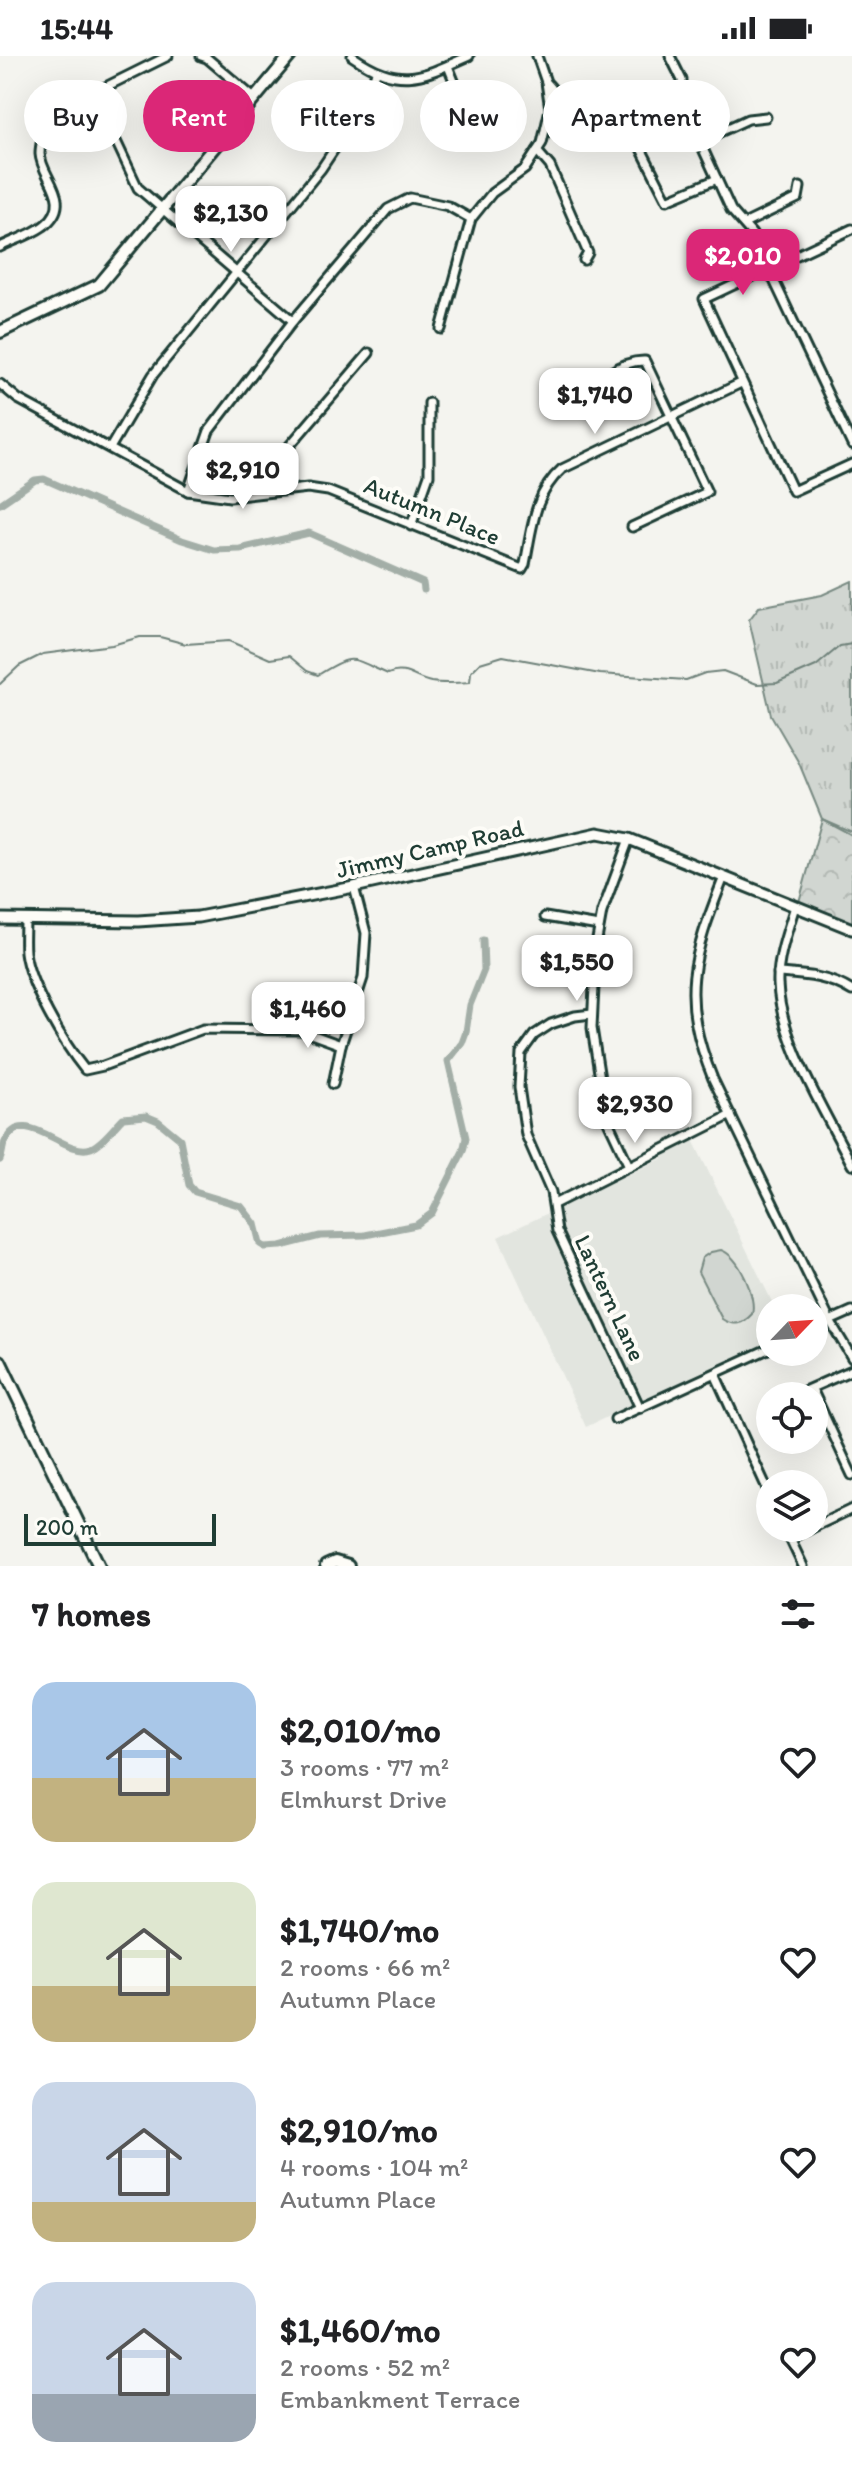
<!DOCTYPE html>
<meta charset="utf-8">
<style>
:root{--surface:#fff;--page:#f6f6f6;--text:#202124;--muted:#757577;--accent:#db2777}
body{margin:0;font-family:Itim,sans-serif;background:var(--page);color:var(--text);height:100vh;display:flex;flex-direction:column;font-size:30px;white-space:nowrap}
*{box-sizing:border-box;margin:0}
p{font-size:26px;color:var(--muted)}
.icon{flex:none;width:44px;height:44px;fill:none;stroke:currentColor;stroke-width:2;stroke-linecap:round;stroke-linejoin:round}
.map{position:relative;height:1510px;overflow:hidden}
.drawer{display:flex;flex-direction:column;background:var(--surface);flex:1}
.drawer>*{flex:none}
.banner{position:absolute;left:24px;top:24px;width:804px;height:72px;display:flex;gap:16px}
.needle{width:52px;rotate:65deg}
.fabs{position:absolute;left:756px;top:1238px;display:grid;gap:16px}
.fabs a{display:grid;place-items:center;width:72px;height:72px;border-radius:50%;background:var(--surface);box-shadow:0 8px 32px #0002;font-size:40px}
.scale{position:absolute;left:24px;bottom:20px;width:192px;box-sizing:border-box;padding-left:8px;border:4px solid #1f3d34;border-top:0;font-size:22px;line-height:28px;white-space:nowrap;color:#1f3d34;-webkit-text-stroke:6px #fdfcf7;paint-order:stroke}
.price{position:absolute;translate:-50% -68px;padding:0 18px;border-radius:16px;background:#fff;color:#222;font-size:26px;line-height:52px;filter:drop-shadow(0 2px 4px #0008)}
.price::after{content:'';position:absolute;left:50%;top:48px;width:24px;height:18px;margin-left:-12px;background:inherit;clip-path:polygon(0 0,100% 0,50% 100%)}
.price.selected{background:var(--accent);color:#fff}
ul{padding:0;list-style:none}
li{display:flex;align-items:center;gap:24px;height:200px;padding:0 32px}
li span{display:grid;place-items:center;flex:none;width:224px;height:160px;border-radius:24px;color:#555}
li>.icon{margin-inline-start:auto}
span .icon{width:96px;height:96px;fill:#fffc;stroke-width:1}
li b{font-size:34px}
h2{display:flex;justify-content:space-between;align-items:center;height:96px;padding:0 32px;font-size:34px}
.chip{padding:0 28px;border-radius:36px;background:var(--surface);box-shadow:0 8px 32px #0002;font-size:28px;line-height:72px}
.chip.selected{background:var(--accent);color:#fff}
.status{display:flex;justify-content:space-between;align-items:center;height:56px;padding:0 40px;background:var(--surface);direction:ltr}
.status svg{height:22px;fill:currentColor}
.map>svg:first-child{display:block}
</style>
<div class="status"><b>15:44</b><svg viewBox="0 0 49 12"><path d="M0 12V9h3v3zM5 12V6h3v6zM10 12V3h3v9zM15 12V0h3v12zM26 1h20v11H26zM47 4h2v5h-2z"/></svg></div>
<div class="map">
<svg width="852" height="1510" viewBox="0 0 852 1510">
<defs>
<pattern id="grass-tufts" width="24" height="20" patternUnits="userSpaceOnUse" patternTransform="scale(2)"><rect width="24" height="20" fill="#d1d6d1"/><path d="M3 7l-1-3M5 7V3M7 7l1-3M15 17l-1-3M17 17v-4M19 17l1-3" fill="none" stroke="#b3b9b4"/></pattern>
<pattern id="forest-crowns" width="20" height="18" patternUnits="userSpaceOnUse" patternTransform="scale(2)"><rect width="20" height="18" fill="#d1d6d1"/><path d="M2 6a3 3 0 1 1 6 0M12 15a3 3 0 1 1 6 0" fill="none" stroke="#b3b9b4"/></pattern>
</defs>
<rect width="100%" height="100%" fill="#f4f4ef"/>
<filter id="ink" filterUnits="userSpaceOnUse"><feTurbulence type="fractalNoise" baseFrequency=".0125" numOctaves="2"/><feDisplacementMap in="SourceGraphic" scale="16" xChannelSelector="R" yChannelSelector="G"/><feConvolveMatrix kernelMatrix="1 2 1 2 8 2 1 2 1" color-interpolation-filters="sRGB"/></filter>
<g filter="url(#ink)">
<polygon fill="#e2e5df" points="693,1084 775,1252 770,1252 770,1286 731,1305 705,1314 586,1371 498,1181 663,1102 670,1095"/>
<polygon fill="url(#grass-tufts)" stroke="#788a82" stroke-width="2" points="852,525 852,776 822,763 799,707 771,659 749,564 759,551 822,539"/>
<polygon fill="url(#forest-crowns)" stroke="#788a82" stroke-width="2" points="822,763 852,779 852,867 799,846"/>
<path fill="#d1d6d1" stroke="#788a82" stroke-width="2" d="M721,1194C739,1200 757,1241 752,1258C743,1268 734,1271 722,1263L698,1216L702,1202L711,1196Z"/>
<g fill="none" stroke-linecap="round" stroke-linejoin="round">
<path stroke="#6e8179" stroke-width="2" d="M0,628L19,610L43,598L112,589L140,581H160L186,588L229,585L270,603L289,600L307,615L318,619C355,596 350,602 388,618C405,610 415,623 431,626C444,628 457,627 470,626L471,616L480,607L503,600L600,618L686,624L705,617L723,615L757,628L777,627L816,610L840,590L852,588"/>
<g stroke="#a3aea7" stroke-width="7">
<polyline points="0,448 35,424 44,423 182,484 214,494 240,493 309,477 423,527 424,534"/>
<path d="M0,1104C3,1098 2,1091 5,1086C23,1046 65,1102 91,1092C103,1087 114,1071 123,1062L146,1060L158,1065L180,1083L189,1129L195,1136L241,1150L255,1168L260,1188L265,1191L281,1190L320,1180L365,1179L416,1169L432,1157L463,1095L466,1082L448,1005L462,987L466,976L470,949L484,914L483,884"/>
</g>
<defs>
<g id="minor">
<polyline points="201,0 207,2 254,42"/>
<path d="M352,0C400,33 420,22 469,0"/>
<polyline points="670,0 682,24 682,47 731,154 752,178 852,389"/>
<polyline points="448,10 464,50"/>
<polyline points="548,28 561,43 597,42 626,63 667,144 717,123"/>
<polyline points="93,36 138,132 293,265"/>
<polyline points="700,85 748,63 766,61"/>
<polyline points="537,95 550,110 588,197 584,204"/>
<polyline points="744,168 798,142 800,131"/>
<polyline points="852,173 704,243 793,435 852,408"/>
<path d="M0,191C14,184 34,178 46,168C74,144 41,121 40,98C40,82 47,68 55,56L168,0"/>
<polyline points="441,273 471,163 492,137 525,113 542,87 550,53 546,26 537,0"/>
<path d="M0,328L18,343L188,435L230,441L308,432L328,435L522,513L525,508C532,473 534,437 562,413L741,327"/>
<path d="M570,354C590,334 614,304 645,305L707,436L632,471"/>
<polyline points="110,392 153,319 321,113 351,68 366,50 376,16"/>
<polyline points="188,435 209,375 293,265 388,153 410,142 448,150 471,163"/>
<polyline points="273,435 274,408 369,297"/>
<polyline points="411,470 429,419 429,347"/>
<path d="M724,821C692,902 679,940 713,1023L830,1265L852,1302"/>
<path d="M795,850C788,874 777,902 778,928C780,985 826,1057 852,1109"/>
<polyline points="545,861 599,870"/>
<path d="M25,864C25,874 24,886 25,896C29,929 64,988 85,1014L103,1010L203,973L300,974L341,989L363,922L366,877L354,831"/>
<path d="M778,917C805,919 829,920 852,935"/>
<polyline points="592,958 575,960 551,968 534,979 521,997 519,1031 526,1079 551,1136 557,1175 640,1352"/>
<polyline points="333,1028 341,989"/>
<polyline points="629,1110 606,1061 592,972 596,889 602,856 629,783"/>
<polyline points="554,1148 731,1059"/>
<polyline points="814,1272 852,1255"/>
<polyline points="715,1318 770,1439"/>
<polyline points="812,1333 852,1419"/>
<polyline points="793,1340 852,1314"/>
<polyline points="615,1363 770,1292"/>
<polyline points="814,1471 852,1453"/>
<polyline points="785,1472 803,1510"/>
<polyline points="790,1483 812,1472"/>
</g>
<polyline id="tertiary" points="0,863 138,865 198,861 354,831 598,777 629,783 852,873"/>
<g id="secondary">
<polyline points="0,276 99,229 290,0"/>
<polyline points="0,1305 99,1510"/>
<polyline points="326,1510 335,1506 348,1510"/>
</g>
</defs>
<use href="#minor" stroke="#1f3d34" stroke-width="13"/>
<use href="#tertiary" stroke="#1f3d34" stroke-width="15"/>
<use href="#secondary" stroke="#1f3d34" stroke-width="16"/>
<use href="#minor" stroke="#fdfcf7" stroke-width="7"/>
<use href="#tertiary" stroke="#fdfcf7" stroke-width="9"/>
<use href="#secondary" stroke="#fdfcf7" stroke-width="10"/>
</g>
</g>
<g text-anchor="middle" stroke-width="8" stroke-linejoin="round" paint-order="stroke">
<g font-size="24" fill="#1f3d34" stroke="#fdfcf7">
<text transform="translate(432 455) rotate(22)" y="8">Autumn Place</text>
<text transform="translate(430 793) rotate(-13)" y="8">Jimmy Camp Road</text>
<text transform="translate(610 1242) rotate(65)" y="8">Lantern Lane</text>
</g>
</g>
</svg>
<div class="fabs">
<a><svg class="needle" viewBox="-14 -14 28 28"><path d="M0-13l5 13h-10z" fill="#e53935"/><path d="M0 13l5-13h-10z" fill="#757577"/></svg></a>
<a><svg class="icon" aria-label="locate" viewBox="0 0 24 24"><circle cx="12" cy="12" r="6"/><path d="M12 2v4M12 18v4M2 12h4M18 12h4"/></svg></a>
<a><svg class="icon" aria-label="layers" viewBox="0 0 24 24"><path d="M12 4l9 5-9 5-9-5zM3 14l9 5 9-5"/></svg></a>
</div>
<div class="scale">200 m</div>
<b class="price" style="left:231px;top:198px">$2,130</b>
<b class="price selected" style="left:743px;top:241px">$2,010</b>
<b class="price" style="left:595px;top:380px">$1,740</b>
<b class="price" style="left:243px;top:455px">$2,910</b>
<b class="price" style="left:577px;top:947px">$1,550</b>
<b class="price" style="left:308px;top:994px">$1,460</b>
<b class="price" style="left:635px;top:1089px">$2,930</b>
<div class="banner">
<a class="chip">Buy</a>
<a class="chip selected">Rent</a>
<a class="chip">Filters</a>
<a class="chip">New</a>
<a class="chip">Apartment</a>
</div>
</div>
<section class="drawer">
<h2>7 homes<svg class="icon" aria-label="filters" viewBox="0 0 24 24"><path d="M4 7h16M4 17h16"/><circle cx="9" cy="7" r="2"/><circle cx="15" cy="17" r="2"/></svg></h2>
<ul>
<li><span style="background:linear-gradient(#a9c7e8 60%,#c2b280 0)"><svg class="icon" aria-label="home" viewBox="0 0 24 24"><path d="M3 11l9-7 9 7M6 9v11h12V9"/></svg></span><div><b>$2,010/mo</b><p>3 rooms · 77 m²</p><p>Elmhurst Drive</p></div><svg class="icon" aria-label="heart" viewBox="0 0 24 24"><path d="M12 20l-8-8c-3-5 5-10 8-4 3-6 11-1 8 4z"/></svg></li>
<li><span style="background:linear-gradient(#dfe7d0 65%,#c2b280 0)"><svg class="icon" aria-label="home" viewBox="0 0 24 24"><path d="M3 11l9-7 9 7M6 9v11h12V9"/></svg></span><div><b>$1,740/mo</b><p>2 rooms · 66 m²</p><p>Autumn Place</p></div><svg class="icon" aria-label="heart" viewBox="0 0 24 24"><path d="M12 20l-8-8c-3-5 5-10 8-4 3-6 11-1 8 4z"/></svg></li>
<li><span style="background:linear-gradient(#c9d6e8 75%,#c2b280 0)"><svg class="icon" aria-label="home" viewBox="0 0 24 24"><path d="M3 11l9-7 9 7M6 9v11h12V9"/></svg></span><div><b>$2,910/mo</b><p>4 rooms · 104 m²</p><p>Autumn Place</p></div><svg class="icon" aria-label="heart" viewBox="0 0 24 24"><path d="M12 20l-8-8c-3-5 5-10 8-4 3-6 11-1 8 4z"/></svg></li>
<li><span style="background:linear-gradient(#c9d6e8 70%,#9aa5b1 0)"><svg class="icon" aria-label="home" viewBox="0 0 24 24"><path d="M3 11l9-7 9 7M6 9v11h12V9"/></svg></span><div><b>$1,460/mo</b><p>2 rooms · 52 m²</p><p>Embankment Terrace</p></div><svg class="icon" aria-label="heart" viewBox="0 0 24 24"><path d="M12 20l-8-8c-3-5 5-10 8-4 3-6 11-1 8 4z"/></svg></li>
</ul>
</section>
